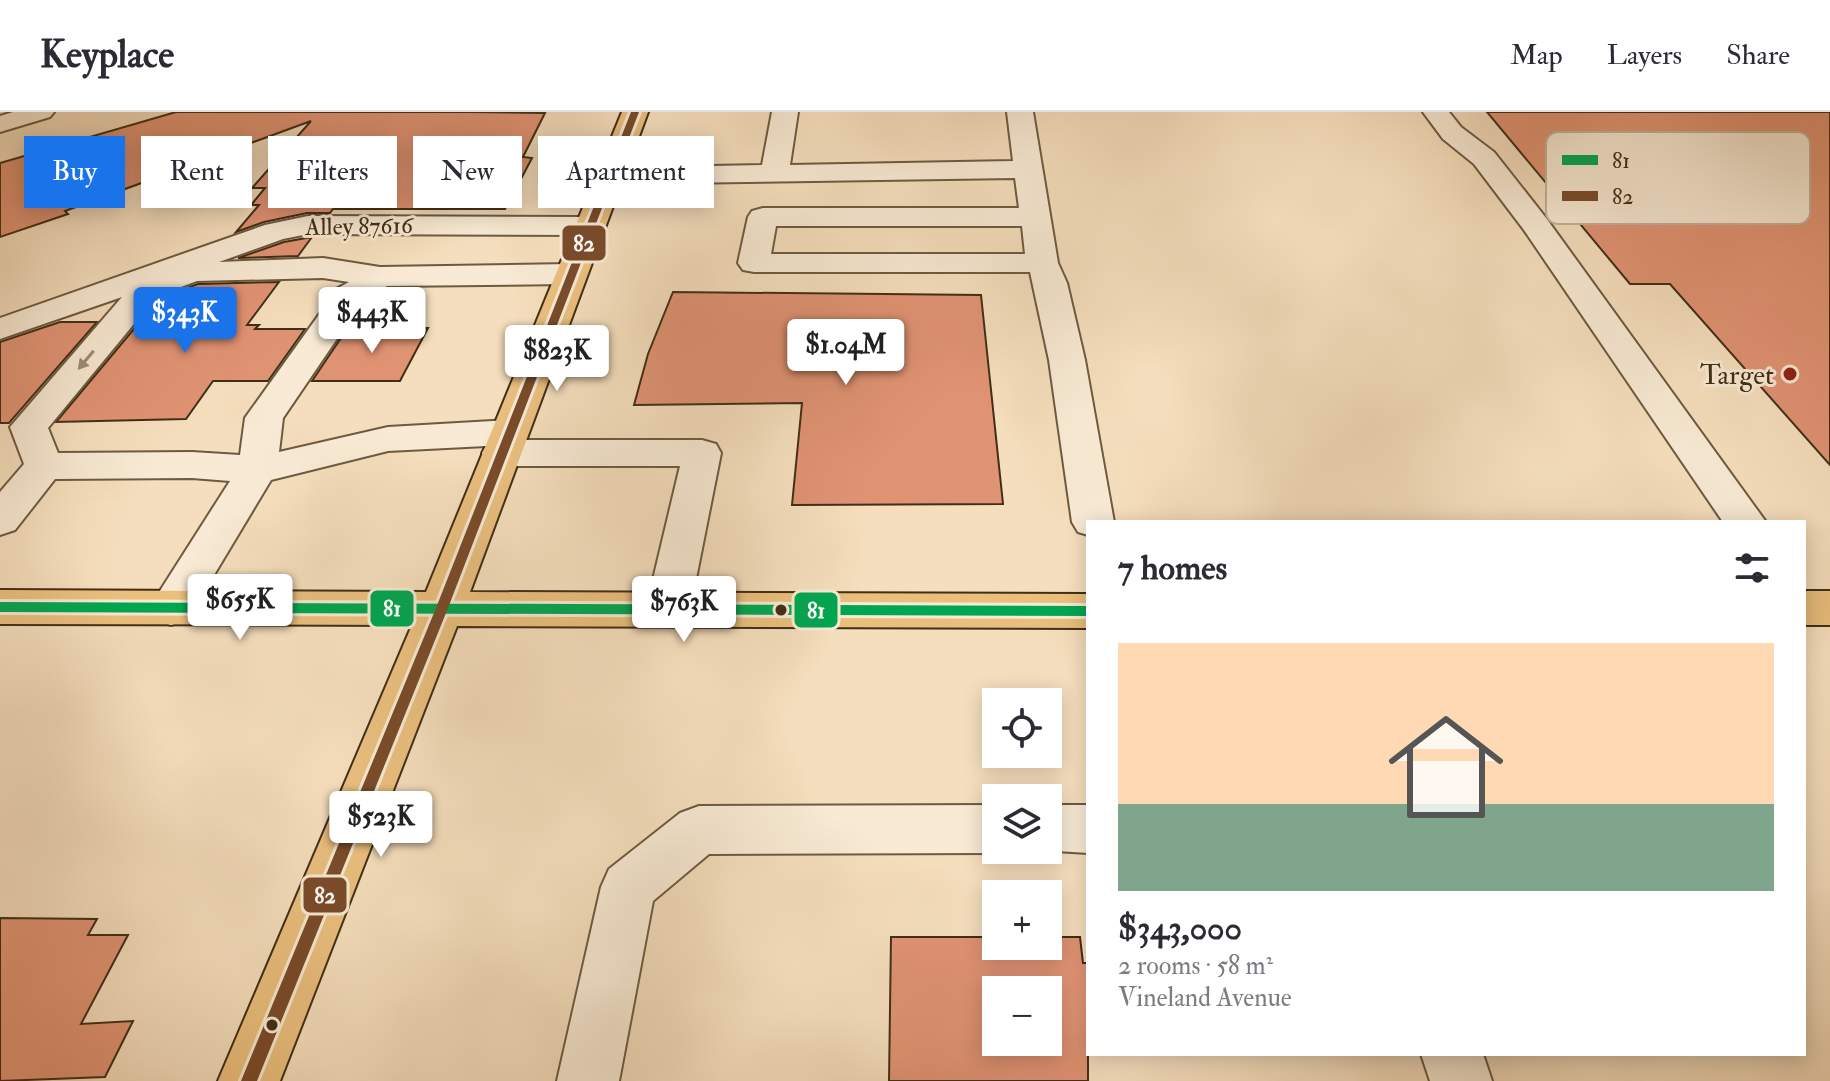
<!DOCTYPE html>
<meta charset="utf-8">
<style>
:root{--surface:#fff;--page:#f7f7f7;--text:#2b2b33;--muted:#7c7c81;--line:#e1e1e2;--accent:#1a73e8}
body{margin:0;font-family:"IM FELL Double Pica",serif;background:var(--page);color:var(--text);height:100vh;display:flex;flex-direction:column;font-size:30px;white-space:nowrap}
*{box-sizing:border-box;margin:0}
p{font-size:26px;color:var(--muted)}
.icon{flex:none;width:44px;height:44px;fill:none;stroke:currentColor;stroke-width:2;stroke-linecap:round;stroke-linejoin:round}
.map{position:relative;flex:1;overflow:hidden}
.drawer{position:absolute;left:1086px;top:408px;width:720px;height:536px;display:flex;flex-direction:column;background:var(--surface);border-radius:0px;box-shadow:0 4px 20px #0003}
.drawer>*{flex:none}
.top-card{position:absolute;left:24px;top:24px;width:760px;height:72px;display:flex;gap:16px}
.tools{position:absolute;left:982px;top:576px;display:grid;gap:16px}
.tools a{display:grid;place-items:center;width:80px;height:80px;border-radius:0px;background:var(--surface);box-shadow:0 4px 20px #0003;font-size:40px}
.price{position:absolute;translate:-50% -68px;padding:0 18px;border-radius:8px;background:#fff;color:#222;font-size:26px;line-height:52px;filter:drop-shadow(0 2px 4px #0008)}
.price::after{content:'';position:absolute;left:50%;top:48px;width:24px;height:18px;margin-left:-12px;background:inherit;clip-path:polygon(0 0,100% 0,50% 100%)}
.price.on{background:var(--accent);color:#fff}
ul{padding:0;list-style:none}
li{display:grid;align-content:center;gap:16px;height:424px;padding:0 32px}
li+li{border-top:2px solid var(--line)}
li span{display:grid;place-items:center;height:248px;border-radius:0px;color:#555}
li>.icon{margin-inline-start:auto}
span .icon{width:144px;height:144px;fill:#fffc;stroke-width:1}
li b{font-size:34px}
h2{display:flex;justify-content:space-between;align-items:center;height:96px;padding:0 32px;font-size:34px}
.pill{padding:0 28px;border-radius:0px;background:var(--surface);box-shadow:0 4px 20px #0003;font-size:28px;line-height:72px}
.pill.on{background:var(--accent);color:#fff}
header{display:flex;align-items:center;gap:48px;box-sizing:border-box;height:112px;padding:0 40px;background:var(--surface);border-bottom:2px solid var(--line)}
header strong{font-size:38px}
nav{display:flex;gap:44px;margin-inline-start:auto;font-size:28px}
.map>svg:first-child{display:block}
</style>
<header>
<strong>Keyplace</strong>
<nav><a>Map</a><a>Layers</a><a>Share</a></nav>
</header>
<div class="map">
<svg width="1830" height="969" viewBox="0 0 1830 969">
<rect width="100%" height="100%" fill="#f5debd"/>
<filter id="stains"><feTurbulence type="fractalNoise" baseFrequency=".0025" numOctaves="4"/><feColorMatrix values="0 0 0 0 .2 0 0 0 0 .09 0 0 0 0 .02 0 0 0 .5 -.17"/></filter>
<radialGradient id="worn" r=".72"><stop offset=".6" stop-color="#630" stop-opacity="0"/><stop offset="1" stop-color="#630" stop-opacity=".3"/></radialGradient>
<g fill="#e09373" stroke="#412e17" stroke-width="2" fill-rule="evenodd">
<polygon points="176,0 470,0 545,1 523,45 532,46 505,97 333,97 330,101 307,101 264,110 236,120 259,93 251,93 265,76 252,76 311,9 65,99 68,102 0,125 0,51"/>
<polygon points="1487,0 1830,0 1830,353 1670,172 1630,172"/>
<polygon points="312,125 298,144 238,146 284,130"/>
<polygon points="279,170 247,213 259,213 255,217 305,217 268,269 213,269 186,307 56,310 159,187 181,185 189,175 198,172"/>
<polygon points="673,180 981,183 1003,392 792,393 802,291 634,293 648,242"/>
<polygon points="60,210 97,210 9,311 0,311 0,230"/>
<polygon points="428,216 400,269 312,269 347,217"/>
<polygon points="0,806 97,807 88,823 128,823 81,912 133,909 105,965 0,969"/>
<path d="M891,825H996V834H1048V825H1080L1083,851H1088V969H889ZM996,878H1048V930H996Z"/>
</g>
<g fill="none" stroke-linecap="round" stroke-linejoin="round">
<defs>
<g id="minor">
<polygon points="13,0 54,0 50,5 0,20 0,4"/>
<path d="M772,0H798L790,53L1013,49L1007,0H1033L1058,151L1067,171L1085,248L1114,410H1088V423L1078,420L1072,410L1049,248L1030,160H754L743,158L738,151L748,105L752,99L763,96H1019L1015,66L610,72L600,70L596,64L600,58L610,56L762,53ZM776,114H1022L1025,142H771Z"/>
<polygon points="1423,0 1449,0 1461,15 1494,40 1546,106 1766,410 1723,410 1524,118 1474,52 1443,27"/>
<path d="M308,104L590,105L601,108L605,114L601,120L590,123L308,122L283,127L219,150L323,146L380,155L570,152L581,155L586,162L581,169L570,172L387,174L362,190L283,306L279,340L388,315L510,308L523,311L529,320L524,328H702L716,332L721,341L690,497L684,509L668,514L652,509L646,497L680,354H501L487,350L482,341L486,334L388,339L271,368L187,508L171,513L155,508L149,496L230,369L192,366L55,367L15,418L0,423V380L24,352L10,315L122,185L0,227V206L265,113ZM323,166L349,170L338,176L245,306L240,343L192,340L58,341L48,316L157,184L197,169Z"/>
<polygon points="996,693 996,738 1004,738 996,741 709,742 653,789 619,969 557,969 601,775 609,757 680,701 699,694"/>
<polygon points="1048,693 1088,693 1088,741 1040,738 1048,738"/>
<polygon points="1421,942 1483,942 1492,969 1430,969"/>
</g>
<g id="major">
<polygon points="622,0 648,0 470,480 1088,482 1088,516 457,514 280,969 218,969 412,513 0,512 0,478 426,480"/>
<rect x="1804" y="479" width="26" height="34"/>
</g>
</defs>
<use href="#minor" stroke="#6e5a40" stroke-width="4"/>
<use href="#major" stroke="#412e17" stroke-width="4"/>
<use href="#minor" fill="#f8ead4" fill-rule="evenodd"/>
<use href="#major" fill="#eabf7e" fill-rule="evenodd"/>
<defs>
<polygon id="bus-1" points="0,490 1088,494 1088,504 0,500"/>
<polygon id="bus-2" points="631,0 639,0 448,496 257,969 241,969 436,496"/>
</defs>
<use href="#bus-1" stroke="#f8ead4" stroke-width="6"/>
<use href="#bus-2" stroke="#f8ead4" stroke-width="6"/>
<use href="#bus-1" fill="#00a651" fill-rule="evenodd"/>
<use href="#bus-2" fill="#7a4b2a" fill-rule="evenodd"/>
</g>
<defs><path id="oneway-solid" d="M-6-.8H1V-3.2L6.5 0L1 3.2V.8H-6Z" transform="scale(2)"/></defs>
<use fill="#9c8c76" href="#oneway-solid" transform="translate(86 248) rotate(130)"/>
<circle fill="#8f2418" stroke="#f8ead4" stroke-width="3" cx="1790" cy="262" r="8"/>
<g fill="#412e17" stroke="#f8ead4" stroke-width="3">
<circle cx="781" cy="498" r="7"/>
<circle cx="272" cy="913" r="7"/>
</g>
<g text-anchor="middle" stroke-width="6" stroke-linejoin="round" paint-order="stroke">
<g font-size="24" fill="#412e17" stroke="#f8ead4">
<text transform="translate(359 114) rotate(-1)" y="8">Alley 87616</text>
</g>
<g font-size="28" fill="#412e17" stroke="#f8ead4" text-anchor="end">
<text x="1774" y="272">Target</text>
</g>
</g>
<rect x="1546" y="20" width="264" height="92" rx="12" fill="#f8ead4" stroke="#c1b29b" stroke-width="2"/>
<rect x="1562" y="43" width="36" height="10" fill="#00a651"/>
<rect x="1562" y="79" width="36" height="10" fill="#7a4b2a"/>
<g font-size="22" fill="#412e17">
<text x="1612" y="56">81</text>
<text x="1612" y="92">82</text>
</g>
<g stroke="#f8ead4" stroke-width="3">
<rect x="561" y="112" width="46" height="38" rx="8" fill="#7a4b2a"/>
<rect x="369" y="477" width="46" height="39" rx="8" fill="#00a651"/>
<rect x="793" y="479" width="46" height="38" rx="8" fill="#00a651"/>
<rect x="302" y="764" width="46" height="38" rx="8" fill="#7a4b2a"/>
</g>
<g font-size="22" text-anchor="middle" font-weight="bold" fill="#fff">
<text x="584" y="139">82</text>
<text x="392" y="504">81</text>
<text x="816" y="506">81</text>
<text x="325" y="791">82</text>
</g>
<rect width="100%" height="100%" filter="url(#stains)"/>
<rect width="100%" height="100%" fill="url(#worn)"/>
</svg>
<div class="tools">
<a><svg class="icon" aria-label="locate" viewBox="0 0 24 24"><circle cx="12" cy="12" r="6"/><path d="M12 2v4M12 18v4M2 12h4M18 12h4"/></svg></a>
<a><svg class="icon" aria-label="layers" viewBox="0 0 24 24"><path d="M12 4l9 5-9 5-9-5zM3 14l9 5 9-5"/></svg></a>
<a>+</a>
<a>−</a>
</div>
<b class="price on" style="left:185px;top:243px">$343K</b>
<b class="price" style="left:372px;top:243px">$443K</b>
<b class="price" style="left:846px;top:275px">$1.04M</b>
<b class="price" style="left:557px;top:281px">$823K</b>
<b class="price" style="left:240px;top:530px">$655K</b>
<b class="price" style="left:684px;top:532px">$763K</b>
<b class="price" style="left:381px;top:747px">$523K</b>
<div class="top-card">
<a class="pill on">Buy</a>
<a class="pill">Rent</a>
<a class="pill">Filters</a>
<a class="pill">New</a>
<a class="pill">Apartment</a>
</div>
<section class="drawer">
<h2>7 homes<svg class="icon" aria-label="filters" viewBox="0 0 24 24"><path d="M4 7h16M4 17h16"/><circle cx="9" cy="7" r="2"/><circle cx="15" cy="17" r="2"/></svg></h2>
<ul>
<li><span style="background:linear-gradient(#ffd9b3 65%,#7fa58c 0)"><svg class="icon" aria-label="home" viewBox="0 0 24 24"><path d="M3 11l9-7 9 7M6 9v11h12V9"/></svg></span><div><b>$343,000</b><p>2 rooms · 58 m²</p><p>Vineland Avenue</p></div></li>
</ul>
</section>
</div>
